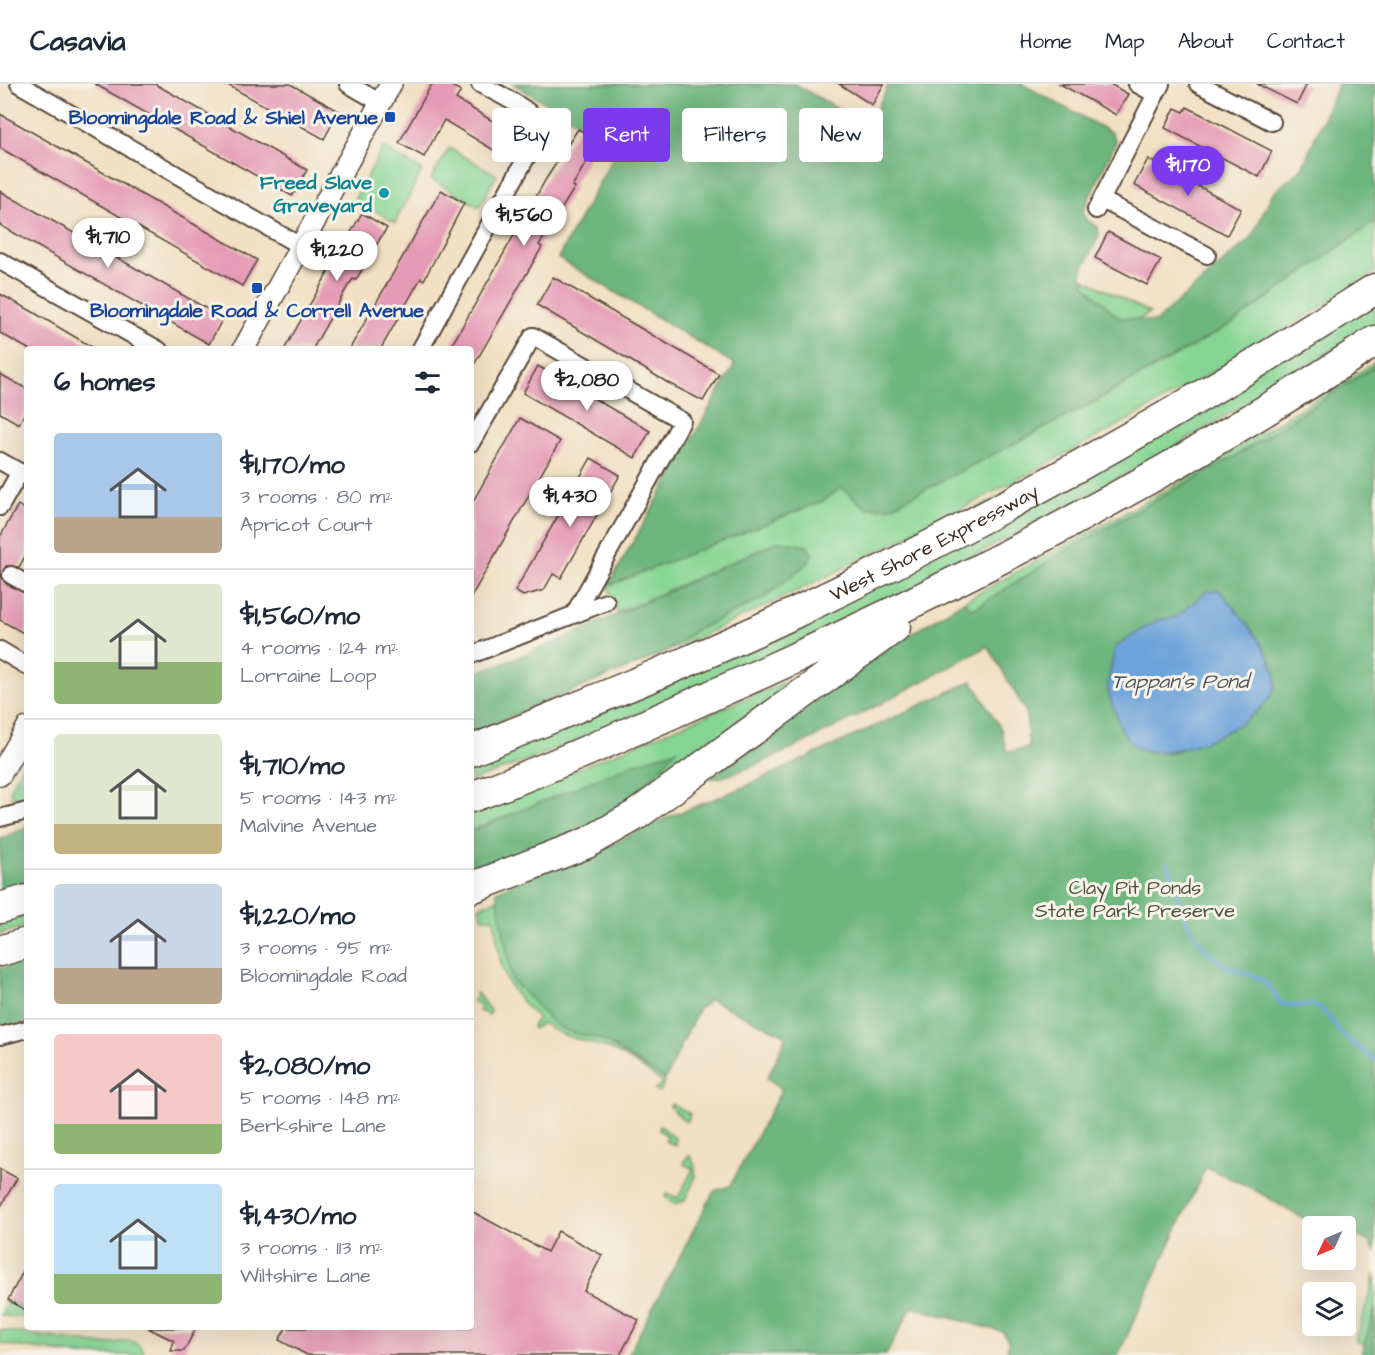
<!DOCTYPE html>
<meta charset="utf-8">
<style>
:root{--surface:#fff;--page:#f2f2f3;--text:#1f2937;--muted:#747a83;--line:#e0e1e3;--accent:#7c3aed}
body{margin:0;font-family:"Architects Daughter",sans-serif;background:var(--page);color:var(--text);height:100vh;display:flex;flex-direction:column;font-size:22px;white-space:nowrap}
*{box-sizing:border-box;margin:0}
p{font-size:20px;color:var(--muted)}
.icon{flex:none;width:33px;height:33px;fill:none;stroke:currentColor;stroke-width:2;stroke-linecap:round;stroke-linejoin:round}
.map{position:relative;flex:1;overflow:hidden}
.side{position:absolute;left:24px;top:262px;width:450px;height:984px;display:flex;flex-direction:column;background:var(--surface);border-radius:6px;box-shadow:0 6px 24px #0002}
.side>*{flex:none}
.guide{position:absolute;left:492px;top:24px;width:570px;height:54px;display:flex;gap:12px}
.needle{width:39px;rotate:226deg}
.controls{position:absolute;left:1302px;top:1132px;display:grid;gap:12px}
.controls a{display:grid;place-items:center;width:54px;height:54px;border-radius:6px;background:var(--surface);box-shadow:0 6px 24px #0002;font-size:30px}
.price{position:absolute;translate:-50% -51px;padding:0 14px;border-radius:21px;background:#fff;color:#222;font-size:20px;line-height:39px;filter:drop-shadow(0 2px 3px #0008)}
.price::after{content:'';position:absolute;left:50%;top:36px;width:18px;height:14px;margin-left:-9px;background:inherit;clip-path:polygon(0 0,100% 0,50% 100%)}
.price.selected{background:var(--accent);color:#fff}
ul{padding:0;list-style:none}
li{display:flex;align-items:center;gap:18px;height:150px;padding:0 30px}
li+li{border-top:2px solid var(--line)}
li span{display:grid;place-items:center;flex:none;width:168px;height:120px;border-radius:6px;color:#555}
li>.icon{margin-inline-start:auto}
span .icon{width:72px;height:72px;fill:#fffc;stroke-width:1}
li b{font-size:26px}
h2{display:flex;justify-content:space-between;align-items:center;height:72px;padding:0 30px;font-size:26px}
.chip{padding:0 21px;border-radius:6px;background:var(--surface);box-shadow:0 6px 24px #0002;font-size:21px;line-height:54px}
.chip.selected{background:var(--accent);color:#fff}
header{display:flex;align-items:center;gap:36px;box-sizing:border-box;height:84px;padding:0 30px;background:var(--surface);border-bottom:2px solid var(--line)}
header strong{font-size:28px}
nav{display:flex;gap:33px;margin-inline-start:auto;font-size:21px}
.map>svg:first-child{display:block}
</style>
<header>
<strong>Casavia</strong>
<nav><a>Home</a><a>Map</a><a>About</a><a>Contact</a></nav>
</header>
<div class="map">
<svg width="1375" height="1271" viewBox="0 0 1375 1271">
<rect width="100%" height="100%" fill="#f7f3e8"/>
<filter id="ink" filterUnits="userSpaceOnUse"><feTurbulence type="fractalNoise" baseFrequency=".0167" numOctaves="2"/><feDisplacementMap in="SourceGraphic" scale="12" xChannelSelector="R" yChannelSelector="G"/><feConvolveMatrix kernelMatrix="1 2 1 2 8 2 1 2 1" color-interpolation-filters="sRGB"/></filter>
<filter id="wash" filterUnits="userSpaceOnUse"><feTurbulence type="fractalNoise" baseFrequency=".008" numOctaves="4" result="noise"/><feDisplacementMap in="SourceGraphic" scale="24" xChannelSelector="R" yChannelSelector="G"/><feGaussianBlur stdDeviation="1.35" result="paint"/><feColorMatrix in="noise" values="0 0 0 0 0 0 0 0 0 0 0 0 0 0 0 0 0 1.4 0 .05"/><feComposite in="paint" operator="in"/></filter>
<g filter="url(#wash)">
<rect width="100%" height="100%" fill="#f1e0c3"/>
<g fill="#87d594" stroke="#618059" stroke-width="1.5">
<path d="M514,0H795L868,43L889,0L729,454L825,416L841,403L866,424L891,423L1085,323L1233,239L1375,137V188C1290,246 1200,296 1110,346C964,426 816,500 664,569L696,546L762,515L779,457L617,529L608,502L735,280L558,174L619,63Z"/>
<polygon points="383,64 422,86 395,139 355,114"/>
<polygon points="449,64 497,91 479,123 431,95"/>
<polygon points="1081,193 1150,229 1026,298"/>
<polygon points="1375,218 1375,240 1167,368 881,522 555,666 471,697 471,676 557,641"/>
<polygon points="1375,278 1375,282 1237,371 1062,469 972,527 964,517 1185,396"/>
<polygon points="815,586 626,728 471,793 471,729"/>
<polygon points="27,672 27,715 18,718 13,715 10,705"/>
<path d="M498,815L512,896L567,947L603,956L665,996L660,1008L655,1006L662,999C644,984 628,973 607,964C584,955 563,955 543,939L533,945L532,942L538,934C498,896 502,886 494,834H483L479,823Z"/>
<polygon points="27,824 27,842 0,850 0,832"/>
<polygon points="477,909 491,928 489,931 479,927 481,922 473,917"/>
<polygon points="672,1020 690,1030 688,1037 684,1037 670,1022"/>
<polygon points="660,1041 675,1054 675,1061 665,1057 667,1052 659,1046"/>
<path d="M689,1071C702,1087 693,1101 684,1117L674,1120L665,1113L668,1110L678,1114L693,1085L683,1079Z"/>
<polygon points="1375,1190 1375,1271 1368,1262 1356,1257"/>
<polygon points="8,1216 27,1227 27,1234 1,1231"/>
<polygon points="0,1246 104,1261 129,1256 138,1260 146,1271 80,1271 0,1260"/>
</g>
<g fill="#6db67e" stroke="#54704e" stroke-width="1.5" fill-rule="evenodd">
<polygon points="514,0 795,0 868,43 889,0 1022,0 1112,49 1116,58 1083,127 1088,137 1098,143 1099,152 1081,189 1086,202 1118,233 1155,238 1252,153 1272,110 1302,84 1338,0 1375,0 1375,137 1233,239 1085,323 891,423 866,424 841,403 825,416 608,502 735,280 558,174 619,63"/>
<path d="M1375,282V1167L1368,1157L1346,1147V1143C1304,1143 1286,1123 1253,1105C1238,1097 1222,1091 1206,1083L1118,1271H1007L1008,1257L1003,1248L912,1223L886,1271H628L714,1107L730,1102L782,1005L767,994L783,961L785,951L709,915L705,921L699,924L665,996L603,956L567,947L555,941L512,896L496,807L615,759L649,741L742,704L972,597L1001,645L1007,668L1029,664L1026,628L988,562C953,581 732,703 710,694L881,568L964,517L972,526L1062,469L1237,371ZM1206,508L1238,641L1179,666L1161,670L1157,536L1175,534Z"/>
<polygon points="779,457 807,462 812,470 809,478 762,515 696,546 664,569 471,649 471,591 554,559"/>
<polygon points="677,666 656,690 601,741 471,793 471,747 633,680"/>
<polygon points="27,743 27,798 0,806 0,755"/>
<polygon points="27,878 27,938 0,945 0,884"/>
<polygon points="1375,1225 1375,1271 1361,1271"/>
</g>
<path fill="#6ca3da" stroke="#54667c" stroke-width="1.5" d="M1219,506C1235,525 1279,574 1276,599C1271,637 1170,681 1138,664C1125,657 1120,643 1116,630C1113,622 1108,612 1108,604C1108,591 1113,576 1115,563L1157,536L1175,534L1206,508Z"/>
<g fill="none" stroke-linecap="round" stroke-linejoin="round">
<path stroke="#6ca3da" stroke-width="4" d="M1168,779C1178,817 1189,860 1226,881C1255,897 1260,884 1280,919L1295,922L1310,920L1321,924L1343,951L1375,976"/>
</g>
<g id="blocks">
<g fill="#e59ab5">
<polygon points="95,0 155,0 307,86 292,112"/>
<polygon points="226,0 290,0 339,27 324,55"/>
<polygon points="432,0 448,0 461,7 456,15 522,55 510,76 444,36 424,73 399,59"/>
<polygon points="839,0 884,0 872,21"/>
<polygon points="1060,0 1110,0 1128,10 1116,31"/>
<polygon points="1257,0 1307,0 1297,20"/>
<polygon points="1187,23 1272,67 1259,93 1165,44 1175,24 1184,28"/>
<polygon points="0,30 257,176 242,202 0,64"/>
<polygon points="578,45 601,58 593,73 590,72 572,102 575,103 539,161 542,163 471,286 471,266 449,266 546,95"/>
<polygon points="1148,75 1241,125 1227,151 1134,101"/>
<polygon points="441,106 464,119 424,196 421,194 380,266 349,266"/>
<polygon points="0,107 223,234 209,260 0,141"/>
<polygon points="362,129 387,144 381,153 356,196 353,195 348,202 312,266 284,266"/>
<polygon points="1108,148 1161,176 1147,201 1095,174"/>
<polygon points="553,193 719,290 703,317 670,300 537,221"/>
<polygon points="0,210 33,228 97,266 30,266 16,258 0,249"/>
<polygon points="538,282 650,347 635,374 523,309"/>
<polygon points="0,290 27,305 27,325 19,340 0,329"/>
<polygon points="520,334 560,357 471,513 471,421"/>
<polygon points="591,374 620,391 561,494 553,490 544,506 523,512 515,507"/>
<polygon points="18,421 27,427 27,469 19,483 6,482 1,492 6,500 27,510 27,551 0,536 0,453"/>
<polygon points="0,1085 17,1094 0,1124"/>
<polygon points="471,1127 547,1168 558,1147 602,1171 584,1207 639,1236 620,1271 307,1271 279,1256 286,1244 471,1244"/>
<polygon points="27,1180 27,1227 8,1216"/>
<polygon points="148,1244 196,1244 184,1267 171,1267 174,1257"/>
</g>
</g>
</g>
<g filter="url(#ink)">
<use href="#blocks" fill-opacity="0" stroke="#564537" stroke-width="1.5"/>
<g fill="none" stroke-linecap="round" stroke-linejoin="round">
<defs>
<g id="minor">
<polyline points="19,0 302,163"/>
<polyline points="348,0 381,19"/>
<polyline points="1137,0 1155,10"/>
<polyline points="1198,0 1272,38"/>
<polyline points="1102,116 1207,171"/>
<polyline points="1096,126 1161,0"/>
<polyline points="0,177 159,266"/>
<path d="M420,266L541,47C541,28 496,9 480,0"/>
<polyline points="471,359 533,252 682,337 574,530"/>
<polyline points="0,377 27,392"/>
<polyline points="0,423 20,388"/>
<polyline points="11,491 25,499"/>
<polyline points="0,566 27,582"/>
<polyline points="471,571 606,518"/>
<polyline points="0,734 27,727"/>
<polyline points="0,952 27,945"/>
</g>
<g id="tertiary">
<polyline points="243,266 391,0"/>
<polyline points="0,691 27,644"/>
</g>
<g id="motorway">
<path id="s1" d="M471,667C576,623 683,582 786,533C989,436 1186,326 1375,205"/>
<path d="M471,713C554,683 635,646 715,610C943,510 1166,395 1375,257"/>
<polyline points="471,804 587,759 636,731 895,543"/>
<polyline points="0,824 27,816"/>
<polyline points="0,867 27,859"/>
</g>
</defs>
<use href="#minor" stroke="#564537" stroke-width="20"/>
<use href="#tertiary" stroke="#564537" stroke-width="24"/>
<use href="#motorway" stroke="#564537" stroke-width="33"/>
<use href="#minor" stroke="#fff" stroke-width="16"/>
<use href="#tertiary" stroke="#fff" stroke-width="21"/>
<use href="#motorway" stroke="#fff" stroke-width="30"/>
</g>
</g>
<g fill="#1a4fb4" stroke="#f7f3e8" stroke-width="2">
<rect x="384" y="27" width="12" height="12" rx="3"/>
<rect x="251" y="198" width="12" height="12" rx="3"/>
</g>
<circle fill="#0f9aa8" stroke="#f7f3e8" stroke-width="2" cx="384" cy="109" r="6"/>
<g text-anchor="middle" stroke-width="6" stroke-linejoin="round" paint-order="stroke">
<g font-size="20" font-weight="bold" fill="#164399" stroke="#f7f3e8" text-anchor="end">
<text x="378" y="40">Bloomingdale Road &amp; Shiel Avenue</text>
<text x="257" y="233" text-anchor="middle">Bloomingdale Road &amp; Correll Avenue</text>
</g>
<g font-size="20" font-weight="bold" fill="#0d838f" stroke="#f7f3e8" text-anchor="end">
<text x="372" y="105">Freed Slave<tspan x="372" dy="23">Graveyard</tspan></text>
</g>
<g font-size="20" fill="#3b2a1e" stroke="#f7f3e8">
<text dy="7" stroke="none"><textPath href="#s1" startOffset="508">West Shore Expressway</textPath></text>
</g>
<g font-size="20" fill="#4e553c" stroke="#f7f3e8">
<text x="1135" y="810">Clay Pit Ponds<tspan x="1135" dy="23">State Park Preserve</tspan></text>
</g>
<g font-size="21" font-style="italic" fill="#4c5460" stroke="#f7f3e8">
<text x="1180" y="604">Tappan's Pond</text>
</g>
</g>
</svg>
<div class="controls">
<a><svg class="needle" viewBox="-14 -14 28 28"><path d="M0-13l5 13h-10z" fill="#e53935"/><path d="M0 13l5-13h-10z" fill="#747a83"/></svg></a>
<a><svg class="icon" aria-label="layers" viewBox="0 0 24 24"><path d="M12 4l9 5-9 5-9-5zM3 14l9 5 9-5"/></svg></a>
</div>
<b class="price selected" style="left:1188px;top:113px">$1,170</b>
<b class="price" style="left:524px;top:163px">$1,560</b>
<b class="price" style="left:108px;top:185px">$1,710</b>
<b class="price" style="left:337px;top:198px">$1,220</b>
<b class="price" style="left:587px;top:328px">$2,080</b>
<b class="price" style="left:570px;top:444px">$1,430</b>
<div class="guide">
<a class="chip">Buy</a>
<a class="chip selected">Rent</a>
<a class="chip">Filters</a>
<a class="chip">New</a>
</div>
<section class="side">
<h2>6 homes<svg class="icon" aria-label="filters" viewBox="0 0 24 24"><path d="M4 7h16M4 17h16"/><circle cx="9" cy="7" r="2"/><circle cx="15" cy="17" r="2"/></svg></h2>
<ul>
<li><span style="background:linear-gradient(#a9c7e8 70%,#b9a48a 0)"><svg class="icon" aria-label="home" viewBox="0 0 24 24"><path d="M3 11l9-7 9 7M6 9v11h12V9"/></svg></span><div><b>$1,170/mo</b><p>3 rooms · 80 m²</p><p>Apricot Court</p></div></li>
<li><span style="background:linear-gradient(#dfe7d0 65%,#8fb573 0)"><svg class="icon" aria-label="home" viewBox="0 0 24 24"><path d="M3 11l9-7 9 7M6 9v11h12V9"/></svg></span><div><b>$1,560/mo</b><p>4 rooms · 124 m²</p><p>Lorraine Loop</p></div></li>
<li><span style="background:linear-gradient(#dfe7d0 75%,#c2b280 0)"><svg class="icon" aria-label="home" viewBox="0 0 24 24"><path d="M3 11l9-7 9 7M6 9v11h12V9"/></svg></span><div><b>$1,710/mo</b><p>5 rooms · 143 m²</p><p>Malvine Avenue</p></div></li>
<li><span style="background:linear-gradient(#c9d6e8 70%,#b9a48a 0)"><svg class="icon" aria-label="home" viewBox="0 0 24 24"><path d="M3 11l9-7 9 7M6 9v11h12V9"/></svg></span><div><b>$1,220/mo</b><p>3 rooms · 95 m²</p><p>Bloomingdale Road</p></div></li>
<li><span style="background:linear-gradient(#f6c9c9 75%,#8fb573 0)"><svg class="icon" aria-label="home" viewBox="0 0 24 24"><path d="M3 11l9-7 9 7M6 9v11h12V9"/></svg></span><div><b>$2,080/mo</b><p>5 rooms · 148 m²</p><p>Berkshire Lane</p></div></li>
<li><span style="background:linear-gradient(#bfe0f5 75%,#8fb573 0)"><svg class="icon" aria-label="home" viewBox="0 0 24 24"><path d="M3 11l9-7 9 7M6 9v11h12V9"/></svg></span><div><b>$1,430/mo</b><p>3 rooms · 113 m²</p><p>Wiltshire Lane</p></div></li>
</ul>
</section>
</div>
